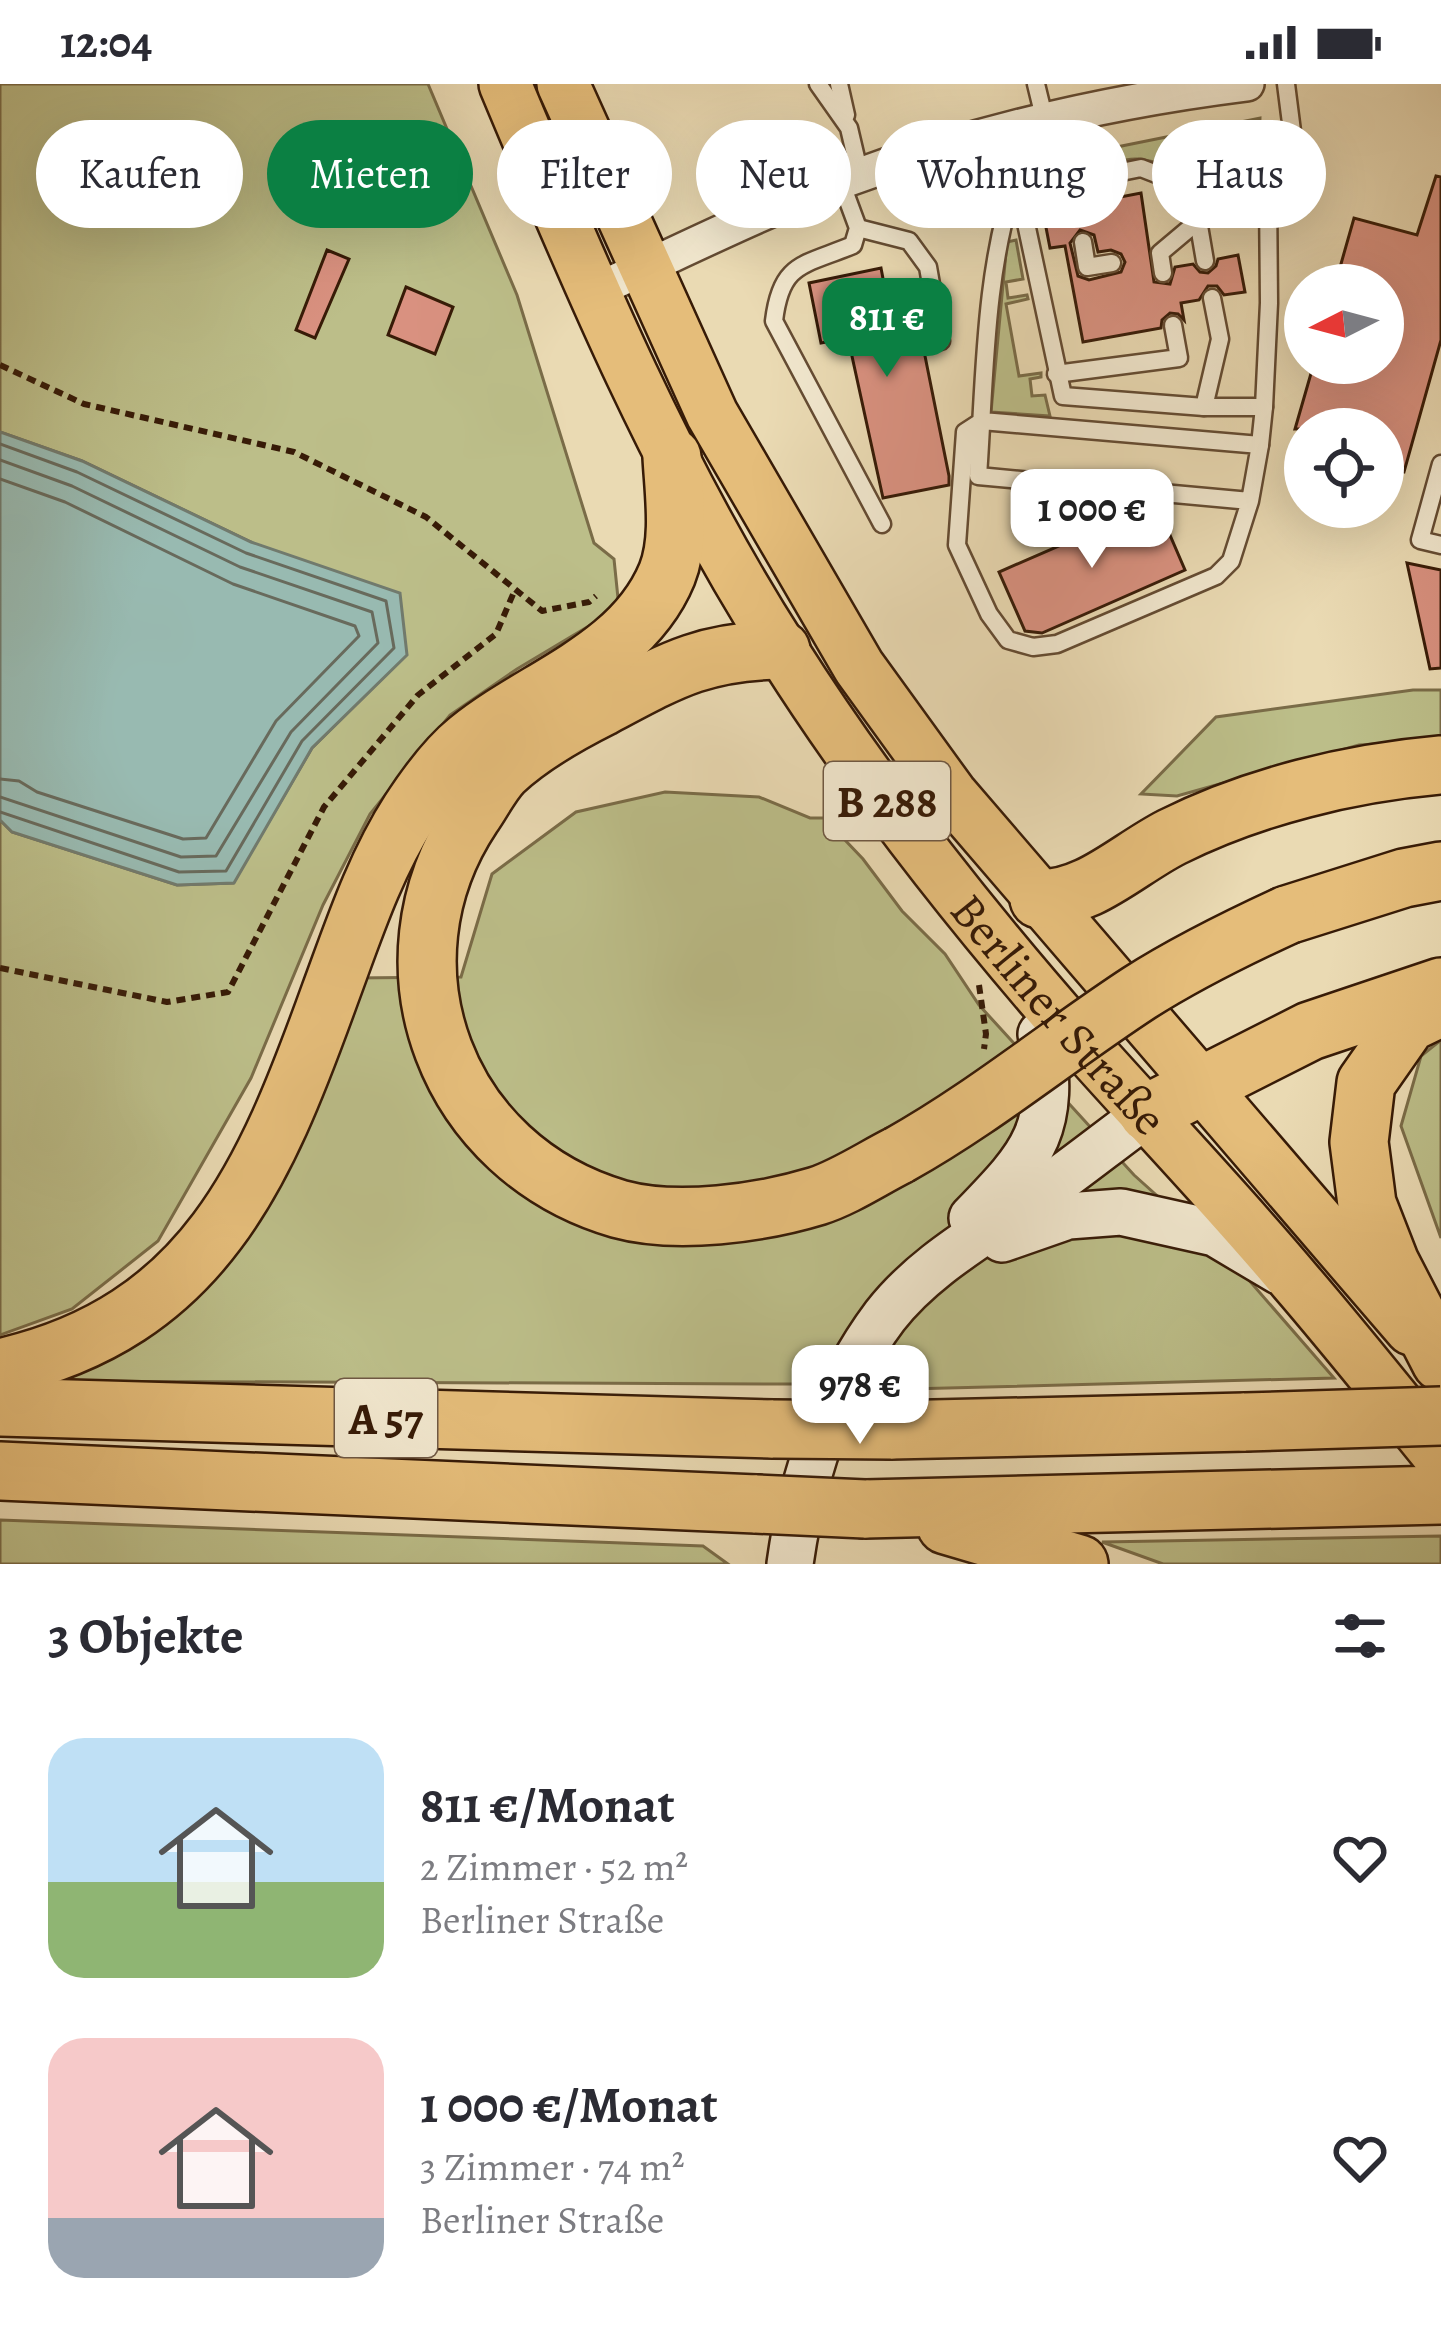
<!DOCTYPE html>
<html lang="de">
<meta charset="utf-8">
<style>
:root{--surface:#fff;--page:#f2f2f3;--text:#2b2b33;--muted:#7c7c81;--accent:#0b8043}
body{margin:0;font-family:Alegreya,serif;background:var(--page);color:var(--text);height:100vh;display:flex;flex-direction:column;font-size:45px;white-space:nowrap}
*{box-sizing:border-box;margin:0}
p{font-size:39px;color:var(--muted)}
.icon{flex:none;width:66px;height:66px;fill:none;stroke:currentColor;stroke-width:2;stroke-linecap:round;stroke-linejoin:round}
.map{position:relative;height:1480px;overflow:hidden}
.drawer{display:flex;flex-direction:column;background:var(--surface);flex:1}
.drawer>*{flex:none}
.hud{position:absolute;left:36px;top:36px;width:1371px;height:108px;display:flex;gap:24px}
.needle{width:78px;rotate:264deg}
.tools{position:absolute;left:1284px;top:180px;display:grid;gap:24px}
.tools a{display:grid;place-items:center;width:120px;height:120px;border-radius:50%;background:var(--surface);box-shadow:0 12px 48px #0002;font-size:60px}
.price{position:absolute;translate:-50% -102px;padding:0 27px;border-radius:24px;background:#fff;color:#222;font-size:39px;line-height:78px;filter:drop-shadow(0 3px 6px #0008)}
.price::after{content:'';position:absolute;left:50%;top:72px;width:36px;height:27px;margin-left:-18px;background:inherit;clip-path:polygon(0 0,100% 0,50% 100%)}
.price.active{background:var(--accent);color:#fff}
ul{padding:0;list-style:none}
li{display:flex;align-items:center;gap:36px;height:300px;padding:0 48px}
li span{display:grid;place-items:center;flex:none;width:336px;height:240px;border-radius:36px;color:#555}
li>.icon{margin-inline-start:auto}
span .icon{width:144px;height:144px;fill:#fffc;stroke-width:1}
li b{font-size:51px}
h2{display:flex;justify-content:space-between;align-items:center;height:144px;padding:0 48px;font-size:51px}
.pill{padding:0 42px;border-radius:54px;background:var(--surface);box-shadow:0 12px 48px #0002;font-size:42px;line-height:108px}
.pill.active{background:var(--accent);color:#fff}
.status{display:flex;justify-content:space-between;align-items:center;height:84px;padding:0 60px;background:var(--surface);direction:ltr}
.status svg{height:33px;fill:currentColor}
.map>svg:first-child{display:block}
</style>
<div class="status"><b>12:04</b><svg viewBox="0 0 49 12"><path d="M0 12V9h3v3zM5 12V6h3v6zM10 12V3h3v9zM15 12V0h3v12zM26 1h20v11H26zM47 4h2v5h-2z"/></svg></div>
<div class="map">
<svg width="1441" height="1480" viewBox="0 0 1441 1480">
<rect width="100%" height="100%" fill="#eadab3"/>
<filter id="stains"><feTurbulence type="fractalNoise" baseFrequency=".00167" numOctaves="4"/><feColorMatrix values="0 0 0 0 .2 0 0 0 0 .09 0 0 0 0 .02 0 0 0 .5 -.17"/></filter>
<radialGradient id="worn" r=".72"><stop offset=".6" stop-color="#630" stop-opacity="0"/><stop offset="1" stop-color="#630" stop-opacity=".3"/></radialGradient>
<g fill="#bcbe89" stroke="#7a6c48" stroke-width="3">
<polygon points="0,0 428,0 517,211 594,459 614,475 619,524 517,585 450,631 370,730 323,821 251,994 158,1157 72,1225 0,1251 0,736 12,748 177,801 233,799 312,664 406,571 251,458 82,377 0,348"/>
<path d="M1260,34C1259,126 1187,81 1138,75C1126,74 1112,79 1100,81L1097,67Z"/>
<polygon points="1016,156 1023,195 1006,198 1008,214 1027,211 1028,215 1006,220 1019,292 1041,289 1041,293 1030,295 1032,312 1045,311 1050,332 991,328 1007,158"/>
<polygon points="1413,606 1441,606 1441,656 1359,661 1177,712 1141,710 1216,633"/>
<polygon points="665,708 759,713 810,734 824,734 863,775 902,827 945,870 979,921 1134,1091 1241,1187 1334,1294 907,1305 793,1300 34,1297 122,1263 351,894 461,893 492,790 576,728"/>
<polygon points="1441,956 1441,1154 1401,1042 1421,972"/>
<polygon points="0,1436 703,1462 728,1480 0,1480"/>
<polygon points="1441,1452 1441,1480 1163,1480 1102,1458"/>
</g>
<polygon fill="#98bab1" stroke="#717a6d" stroke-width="3" points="0,348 82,377 251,458 400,509 407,571 312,664 234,799 177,801 12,748 0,736"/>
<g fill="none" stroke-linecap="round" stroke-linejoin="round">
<g stroke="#686a5c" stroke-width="3">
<polyline points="0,360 77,388 246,469 386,517 394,564 302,657 226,787 179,788 0,728"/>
<polyline points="0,376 72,402 240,483 372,528 378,559 291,648 216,772 181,773 0,713"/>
<polyline points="0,395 65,418 233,500 355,542 359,552 276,637 206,754 183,755 37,708 19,697 0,695"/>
</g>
</g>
<g fill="#d99180" stroke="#371b07" stroke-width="3" fill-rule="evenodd">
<polygon points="1436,92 1441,93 1441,256 1404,388 1383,382 1383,345 1295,345 1314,279 1383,279 1383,201 1335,201 1354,134 1417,151"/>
<path d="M1141,109L1154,198L1170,200L1175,183L1193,180L1200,188L1208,189L1216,182L1218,175L1238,171L1245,208L1224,211L1217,202H1208L1199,216L1181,219L1184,236L1178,230L1170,229L1162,236L1161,244L1083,258L1065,162L1050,164L1043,128L1064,124L1068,131L1078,135L1086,131L1089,119ZM1080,146L1094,151L1098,168L1111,166L1121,170L1125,178L1121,188L1089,196L1078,192L1070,159Z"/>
<polygon points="327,166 349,175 315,254 296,246"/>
<polygon points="881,184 890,232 916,227 949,392 949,401 883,414 848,254 821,259 809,199"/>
<polygon points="406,203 453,223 435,270 388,251"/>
<polygon points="1153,421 1157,421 1185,486 1042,549 1025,547 999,488"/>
<polygon points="1407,479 1441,486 1441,584 1430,585"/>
</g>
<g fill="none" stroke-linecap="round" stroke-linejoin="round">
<defs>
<g id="service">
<polyline points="818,0 849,44 860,91"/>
<polyline points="839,0 846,31"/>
<polyline points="1036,0 1045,37"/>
<polyline points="1006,46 1063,312 1204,323 1220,255 1212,214"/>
<path d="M841,98L858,144L853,161C803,182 781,178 774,237L882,440"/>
<polyline points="1072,98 1077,122"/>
<path d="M1223,116L1141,84L1072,98L1016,94C984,188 985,293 978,392L1250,417L1260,361L982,337L965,348L957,461L989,530L1008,556L1033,563L1057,560L1216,492L1231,477L1250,417"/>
<polyline points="1198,136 1205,177"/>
<polyline points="858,144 909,157 928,183 941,257"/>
<polyline points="1083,158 1087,183 1112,179"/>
<polyline points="1163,189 1160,169 1223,116 1268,107 1292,47 1286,0"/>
<polyline points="1056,290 1179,274 1173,241"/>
<polyline points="1204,323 1264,323 1269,219 1268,107"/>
<polyline points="1260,361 1264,323"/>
<polyline points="1441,380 1420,456 1441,461"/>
</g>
<path id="minor" d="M594,207C677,170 760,127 846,96C975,48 1111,17 1247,0"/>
<g id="secondary">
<path d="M972,1134C1036,1068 1056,1046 1041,950"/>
<polyline points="1002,1155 1068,1132 1121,1128 1215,1149 1279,1187"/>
<path d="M790,1480C802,1393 831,1304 885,1232C923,1183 979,1152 1029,1117C1070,1089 1108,1058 1148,1029"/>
</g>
<g id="primary">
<path id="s1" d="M505,0C586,194 669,391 783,568C873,710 981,845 1092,970C1160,1046 1231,1120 1297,1199C1346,1256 1393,1315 1441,1374"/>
<polyline points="563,0 712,330 859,583 951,710 1411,1245"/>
</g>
<g id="motorway">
<path d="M781,566C702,567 670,587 602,623C568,640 531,661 503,687C491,699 482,718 472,732C372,882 447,1075 619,1125C677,1141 761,1129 817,1112C845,1103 873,1084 899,1071"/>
<path d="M1039,815C1090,815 1127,776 1172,753C1254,712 1350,689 1441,681"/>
<polyline points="1287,831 1404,794 1441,787"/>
<polyline points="1441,923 1408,939 1366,999 1359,1058 1367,1120 1390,1179 1441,1278"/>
<polyline points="1148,1029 1310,947 1441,903"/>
<path d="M0,1284C204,1238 265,1090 330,910C353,848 374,783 410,727C425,704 447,674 468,657C534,603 632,575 667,490C681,455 674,410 672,373"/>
<polyline points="0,1323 773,1345"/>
<polyline points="891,1346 1245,1338"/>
<polyline points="0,1387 756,1420"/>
<polyline points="865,1425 1441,1411"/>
<polyline points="946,1441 1079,1480"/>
</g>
</defs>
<use href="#service" stroke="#644b32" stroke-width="21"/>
<use href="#minor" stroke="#644b32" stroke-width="38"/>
<use href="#secondary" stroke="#371b07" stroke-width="50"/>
<use href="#primary" stroke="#371b07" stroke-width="56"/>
<use href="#motorway" stroke="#371b07" stroke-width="62"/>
<g stroke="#371b07" stroke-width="6" stroke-dasharray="9 6" stroke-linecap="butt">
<polyline points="0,281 84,320 294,368 426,433 542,527 589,518 596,512"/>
<polyline points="0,884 167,918 228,908 324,723 418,611 496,550 514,508"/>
<polyline points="979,901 986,950 984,965"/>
</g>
<use href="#service" stroke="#f1e7ce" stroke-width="16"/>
<use href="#minor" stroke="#f1e7ce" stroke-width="33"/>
<use href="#secondary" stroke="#f1e7ce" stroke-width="45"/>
<use href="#primary" stroke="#e5bd7a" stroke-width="51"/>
<use href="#motorway" stroke="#e5bd7a" stroke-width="57"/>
<defs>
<g id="motorway-bridge">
<path d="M899,1071C983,1024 1058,962 1139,909C1186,879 1237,854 1287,831"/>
<polyline points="1245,1338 1441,1332"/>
<polyline points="773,1345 891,1346"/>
<polyline points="756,1420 865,1425"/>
</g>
</defs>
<use href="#motorway-bridge" stroke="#371b07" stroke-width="62" stroke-linecap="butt"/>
<use href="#motorway-bridge" stroke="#e5bd7a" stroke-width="57"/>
</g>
<g text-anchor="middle" stroke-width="10" stroke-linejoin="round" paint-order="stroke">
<g fill="#f1e7ce" stroke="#6f5843" stroke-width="3">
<rect x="824" y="678" width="126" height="78" rx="9"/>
<rect x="335" y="1295" width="102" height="78" rx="9"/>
</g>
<g font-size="45" font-weight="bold" fill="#371b07">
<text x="887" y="733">B 288</text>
<text x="386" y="1350">A 57</text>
</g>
<g font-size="48" fill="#371b07" stroke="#f1e7ce">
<text dy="17" stroke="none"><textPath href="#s1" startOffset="1089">Berliner Straße</textPath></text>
</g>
</g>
<rect width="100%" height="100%" filter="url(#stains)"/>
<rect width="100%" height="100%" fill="url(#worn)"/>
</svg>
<div class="tools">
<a><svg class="needle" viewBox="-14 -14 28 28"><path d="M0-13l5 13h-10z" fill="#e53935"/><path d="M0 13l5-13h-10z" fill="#7c7c81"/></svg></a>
<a><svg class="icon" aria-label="locate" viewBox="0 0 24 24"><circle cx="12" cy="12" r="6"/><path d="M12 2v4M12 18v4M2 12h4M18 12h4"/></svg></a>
</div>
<b class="price active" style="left:887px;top:296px">811 €</b>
<b class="price" style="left:1092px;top:487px">1 000 €</b>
<b class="price" style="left:860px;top:1363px">978 €</b>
<div class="hud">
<a class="pill">Kaufen</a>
<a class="pill active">Mieten</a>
<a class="pill">Filter</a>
<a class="pill">Neu</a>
<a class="pill">Wohnung</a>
<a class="pill">Haus</a>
</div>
</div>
<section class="drawer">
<h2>3 Objekte<svg class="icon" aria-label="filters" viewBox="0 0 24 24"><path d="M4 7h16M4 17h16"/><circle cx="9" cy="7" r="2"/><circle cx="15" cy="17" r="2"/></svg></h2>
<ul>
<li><span style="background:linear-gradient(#bfe0f5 60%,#8fb573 0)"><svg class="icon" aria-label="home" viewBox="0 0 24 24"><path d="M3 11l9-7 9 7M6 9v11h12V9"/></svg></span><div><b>811 €/Monat</b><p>2 Zimmer · 52 m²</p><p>Berliner Straße</p></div><svg class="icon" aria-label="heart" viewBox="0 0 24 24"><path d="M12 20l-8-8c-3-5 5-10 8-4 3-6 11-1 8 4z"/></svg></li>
<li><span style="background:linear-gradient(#f6c9c9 75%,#9aa5b1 0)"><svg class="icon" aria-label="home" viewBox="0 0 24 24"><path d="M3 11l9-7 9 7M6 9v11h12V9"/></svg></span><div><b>1 000 €/Monat</b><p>3 Zimmer · 74 m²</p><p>Berliner Straße</p></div><svg class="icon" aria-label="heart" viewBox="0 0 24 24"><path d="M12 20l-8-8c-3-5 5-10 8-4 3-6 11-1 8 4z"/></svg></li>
</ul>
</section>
